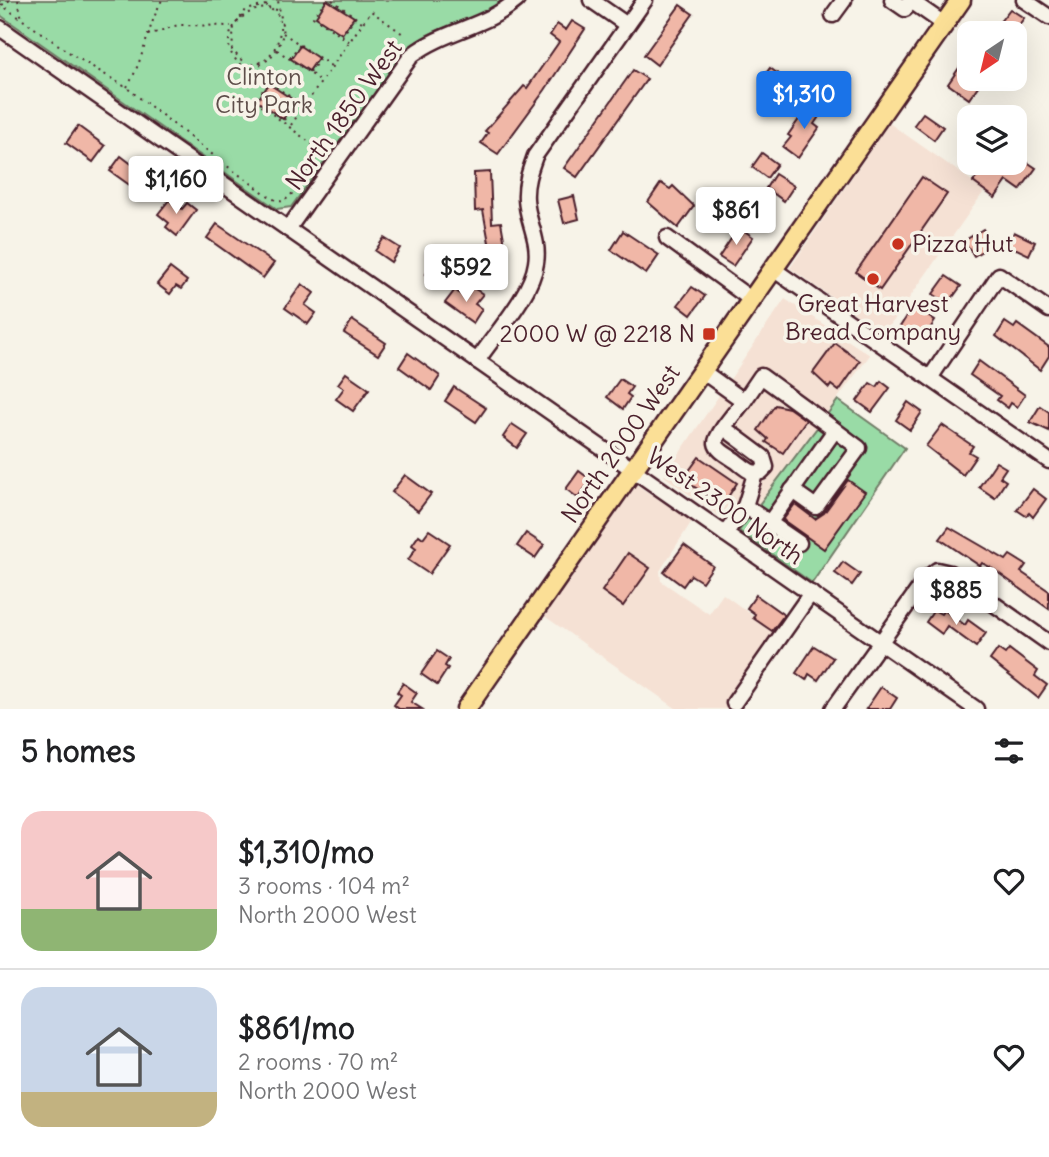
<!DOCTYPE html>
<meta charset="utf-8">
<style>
:root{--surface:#fff;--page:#f2f2f2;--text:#202124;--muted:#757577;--line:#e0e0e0;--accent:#1a73e8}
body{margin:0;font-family:Delius,sans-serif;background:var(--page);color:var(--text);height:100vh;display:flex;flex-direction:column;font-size:26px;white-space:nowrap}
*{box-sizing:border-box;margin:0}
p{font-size:23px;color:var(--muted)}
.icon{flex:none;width:38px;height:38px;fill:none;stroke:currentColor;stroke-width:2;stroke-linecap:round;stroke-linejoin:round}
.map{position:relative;height:709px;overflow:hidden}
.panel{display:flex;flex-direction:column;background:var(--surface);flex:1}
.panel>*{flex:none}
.needle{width:46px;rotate:215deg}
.controls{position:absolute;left:957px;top:21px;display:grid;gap:14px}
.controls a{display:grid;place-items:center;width:70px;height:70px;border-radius:14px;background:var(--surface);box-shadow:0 7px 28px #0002;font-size:35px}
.price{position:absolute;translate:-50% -60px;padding:0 16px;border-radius:7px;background:#fff;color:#222;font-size:23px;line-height:46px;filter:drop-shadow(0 2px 4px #0008)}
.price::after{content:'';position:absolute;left:50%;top:42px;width:21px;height:16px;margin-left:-10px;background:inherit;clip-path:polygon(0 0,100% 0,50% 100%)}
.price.current{background:var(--accent);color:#fff}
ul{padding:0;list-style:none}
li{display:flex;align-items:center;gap:21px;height:175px;padding:0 21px}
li+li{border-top:2px solid var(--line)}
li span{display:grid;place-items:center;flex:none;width:196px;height:140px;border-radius:21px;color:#555}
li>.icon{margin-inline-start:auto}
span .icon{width:84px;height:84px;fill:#fffc;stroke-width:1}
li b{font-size:30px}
h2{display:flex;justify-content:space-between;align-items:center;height:84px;padding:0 21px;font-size:30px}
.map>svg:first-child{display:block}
</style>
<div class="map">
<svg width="1049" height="709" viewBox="0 0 1049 709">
<rect width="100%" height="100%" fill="#f7f3e8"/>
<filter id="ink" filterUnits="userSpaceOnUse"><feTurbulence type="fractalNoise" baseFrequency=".0143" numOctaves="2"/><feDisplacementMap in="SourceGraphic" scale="14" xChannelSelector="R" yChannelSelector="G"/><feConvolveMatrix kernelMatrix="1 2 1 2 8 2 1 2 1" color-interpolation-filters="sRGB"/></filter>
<g filter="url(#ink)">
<g fill="#f5e1d4">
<polygon points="889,123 985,190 884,334 790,268"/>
<polygon points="785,299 870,355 739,531 664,476"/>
<polygon points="635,484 692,521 660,571 661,581 709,614 723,594 788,641 740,709 677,709 543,615"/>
</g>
<g fill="#99dba6" stroke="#727d68" stroke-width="2">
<path d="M0,0H506C478,22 440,23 412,45L291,207L277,209L0,15Z"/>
<polygon points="838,400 905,448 812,583 739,531"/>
</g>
<g fill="#f0b7a7" stroke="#4a1f2b" stroke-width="2">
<polygon points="327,0 354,17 342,34 316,17"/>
<polygon points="680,5 693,14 657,65 644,55"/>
<polygon points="1010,9 1024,18 1013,33 991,33"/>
<polygon points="572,21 585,29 545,90 498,154 481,143 488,133 485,131 524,86 527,88 559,42 550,35 557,24 566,30"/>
<polygon points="300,46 318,58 309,71 291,59"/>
<polygon points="970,52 970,79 983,79 969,99 948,84"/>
<polygon points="770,68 792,84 785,93 761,80"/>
<polygon points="633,70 647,79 577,177 564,168"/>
<polygon points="269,84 295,101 283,119 257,101"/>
<polygon points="811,102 823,111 814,124 819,128 798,158 783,147 791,137 788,135"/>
<polygon points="923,113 943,127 934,140 914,125"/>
<polygon points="78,126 105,146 93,162 66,143"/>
<polygon points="762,153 777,164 767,178 752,167"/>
<polygon points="1015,154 1036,168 1020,190 1007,181 995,198 973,182 988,163 1015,163"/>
<polygon points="121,156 146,175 135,189 110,171"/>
<polygon points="490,172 492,223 501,222 505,245 490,248 483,210 475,211 474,173"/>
<polygon points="775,174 794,186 784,201 766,188"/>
<polygon points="922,177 947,194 880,290 856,272"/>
<polygon points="661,183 670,189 673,186 694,206 678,228 648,202"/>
<polygon points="574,196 579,219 564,223 558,200"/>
<polygon points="169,200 182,209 187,203 196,210 177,236 166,227 169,223 158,214"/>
<polygon points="217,224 274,263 263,278 207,238"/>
<polygon points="739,227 753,237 733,266 719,257"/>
<polygon points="983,229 993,244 974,256 964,241"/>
<polygon points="623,231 659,255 646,274 611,250"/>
<polygon points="1014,232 1035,242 1029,255 1008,245"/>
<polygon points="384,238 400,248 391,262 375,251"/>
<polygon points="435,261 448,270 439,283 426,274"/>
<polygon points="170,268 187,281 181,289 176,286 170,294 157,284"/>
<polygon points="946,276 961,286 948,304 933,294"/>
<polygon points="302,284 314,293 305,305 316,313 308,324 285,308"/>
<polygon points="470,286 483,294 475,304 482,309 473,323 445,303 455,290 463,296"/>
<polygon points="692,287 705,296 691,315 678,305"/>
<polygon points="913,306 935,321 923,339 912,332 909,337 898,330"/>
<polygon points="352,320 386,343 378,355 344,333"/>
<polygon points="1005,322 1014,328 1017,324 1049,347 1049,356 1040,370 996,336"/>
<polygon points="835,343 860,361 839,391 831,385 829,388 813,373"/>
<polygon points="408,353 440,376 431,390 399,367"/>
<polygon points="979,361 1025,395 1017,407 1011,403 1008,408 997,400 1000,396 970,375"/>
<polygon points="346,373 369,389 353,411 336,399 344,388 338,384"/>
<polygon points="620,379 632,387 627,394 631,397 623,409 607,397"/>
<polygon points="881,381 890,388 872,412 857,401 870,383 877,387"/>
<polygon points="454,387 486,408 476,422 445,401"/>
<polygon points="908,402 922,412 910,430 896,420"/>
<polygon points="775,405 789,408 806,420 783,453 766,442 768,439 758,430"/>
<polygon points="1040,406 1049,412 1049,431 1030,422"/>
<polygon points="512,424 527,434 517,448 503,437"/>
<polygon points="942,425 973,446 969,452 976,456 963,475 926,446"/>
<polygon points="699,457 737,483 722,506 683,479"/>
<polygon points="996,462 1006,468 1000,477 1006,481 995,498 979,487"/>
<polygon points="579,471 591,480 578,498 566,489"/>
<polygon points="405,475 431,494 418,511 392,492"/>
<polygon points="848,480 865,492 824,549 783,520 795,504 815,519 824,513"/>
<polygon points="1033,489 1046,499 1033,517 1029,513 1026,516 1017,510"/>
<polygon points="949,527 1006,560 1010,555 1026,565 1021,572 1049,591 1049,609 990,567 982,563 980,566 940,539"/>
<polygon points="429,530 450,544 429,574 408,560 416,548 412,545 419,535 423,538"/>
<polygon points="526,533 544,545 535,558 517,546"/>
<polygon points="684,545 713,566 702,582 691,575 683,586 664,572"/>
<polygon points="628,553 650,568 623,606 602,591"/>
<polygon points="843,562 860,574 852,585 835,573"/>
<polygon points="756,595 784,615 772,631 753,618 755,614 747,608"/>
<polygon points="934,610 941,614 944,610 965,625 968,620 986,633 976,647 947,626 942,634 926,622"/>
<polygon points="814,646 833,658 818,680 809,674 806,680 796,673"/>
<polygon points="998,649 1005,654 1009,649 1038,671 1035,676 1047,685 1038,698 990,660"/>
<polygon points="437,651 449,659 445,666 448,668 437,685 421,674"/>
<polygon points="403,683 417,693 411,702 422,709 399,709 394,705 401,695 397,692"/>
<polygon points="881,687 897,698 890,709 866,709"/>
</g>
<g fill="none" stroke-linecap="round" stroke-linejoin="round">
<defs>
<g id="minor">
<polyline points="591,0 627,25"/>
<polyline points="892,0 905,9 911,1 944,24"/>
<polyline points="1024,0 1049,17"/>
<polyline points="833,15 844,0"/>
<polyline points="0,28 976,709"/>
<path d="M288,229L412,55C445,30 486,27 517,0"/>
<polyline points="667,238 752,300"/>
<polyline points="773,269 1049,461"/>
<path d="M477,361C495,334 532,294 536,263C540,240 527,221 526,199C525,183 530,170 535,156L645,0"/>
<polyline points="702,371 744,401 761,376 835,430 770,522"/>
<polyline points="930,378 999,275 1049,310"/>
<path d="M724,428L763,457L766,467L761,472C751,475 744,467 736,461C731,457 717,451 716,443C715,435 739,408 744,401"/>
<polyline points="792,490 816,507 859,448 835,430"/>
<polyline points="745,506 755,474"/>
<polyline points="725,534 745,506 799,543"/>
<polyline points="734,703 811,593"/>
<polyline points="833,709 926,579 937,570 950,573 1049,643"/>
</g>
<polyline id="major" points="466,709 961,0"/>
</defs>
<use href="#minor" stroke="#4a1f2b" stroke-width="19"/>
<use href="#major" stroke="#4a1f2b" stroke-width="23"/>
<g stroke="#4a1f2b" stroke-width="2" stroke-dasharray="2 5" stroke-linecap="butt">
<polyline points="18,0 22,19"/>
<polyline points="326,0 313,17 350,42"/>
<polyline points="332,0 362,22"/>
<polyline points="0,4 73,55 127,88 227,166 273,199 283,202 291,195 321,151 255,101 269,82 305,107"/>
<polyline points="2,5 10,0"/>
<path d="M266,5L279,16C284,39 272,65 246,65L232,50L234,26L246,10Z"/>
<path d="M277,10C247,0 213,37 237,61C254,78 278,55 282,37C284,28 279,10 278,0"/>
<polyline points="283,33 331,66"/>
<polyline points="148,35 178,25 231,26"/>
<polyline points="342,36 355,18"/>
<polyline points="277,50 321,81"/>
<polyline points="290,58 299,45"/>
<polyline points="310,72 319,60"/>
<path d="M127,87C144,60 147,28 162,0"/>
<polyline points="284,120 297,101"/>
<polyline points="291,125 371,11 403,34"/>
</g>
<use href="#minor" stroke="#f7f3e8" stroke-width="14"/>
<use href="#major" stroke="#fbdf96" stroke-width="18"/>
</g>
</g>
<g fill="#c8321e" stroke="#f7f3e8" stroke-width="2.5">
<circle cx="898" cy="244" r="7"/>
<circle cx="873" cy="279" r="7"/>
<rect x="702" y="327" width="14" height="14" rx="3.5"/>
</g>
<g text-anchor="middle" stroke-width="7" stroke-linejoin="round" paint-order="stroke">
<g font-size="24" fill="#5e4e4a" stroke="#f7f3e8">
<text x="264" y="85">Clinton<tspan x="264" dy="28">City Park</tspan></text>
</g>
<g font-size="24" fill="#4a1f2b" stroke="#f7f3e8">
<text transform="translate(344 115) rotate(-54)" y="8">North 1850 West</text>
<text transform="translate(621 444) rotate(-55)" y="8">North 2000 West</text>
<text transform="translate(725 506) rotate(35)" y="8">West 2300 North</text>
</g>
<g font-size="24" fill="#4a1f2b" stroke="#f7f3e8" text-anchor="start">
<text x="912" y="252">Pizza Hut</text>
<text x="873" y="312" text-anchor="middle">Great Harvest<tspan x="873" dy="28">Bread Company</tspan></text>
<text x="695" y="342" text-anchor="end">2000 W @ 2218 N</text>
</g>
</g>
</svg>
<div class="controls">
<a><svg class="needle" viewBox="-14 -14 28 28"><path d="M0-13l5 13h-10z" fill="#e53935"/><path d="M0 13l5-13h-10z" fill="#757577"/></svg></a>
<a><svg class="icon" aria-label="layers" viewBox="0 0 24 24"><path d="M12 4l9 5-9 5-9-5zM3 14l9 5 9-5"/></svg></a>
</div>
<b class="price current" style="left:804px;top:131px">$1,310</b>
<b class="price" style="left:176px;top:216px">$1,160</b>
<b class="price" style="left:736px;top:247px">$861</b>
<b class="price" style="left:466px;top:304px">$592</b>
<b class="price" style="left:956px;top:627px">$885</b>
</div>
<section class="panel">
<h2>5 homes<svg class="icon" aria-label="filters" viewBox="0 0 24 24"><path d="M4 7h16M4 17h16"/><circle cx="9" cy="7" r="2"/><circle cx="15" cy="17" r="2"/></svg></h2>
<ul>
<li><span style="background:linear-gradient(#f6c9c9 70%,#8fb573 0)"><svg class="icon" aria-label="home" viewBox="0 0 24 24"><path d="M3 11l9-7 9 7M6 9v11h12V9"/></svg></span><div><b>$1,310/mo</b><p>3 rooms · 104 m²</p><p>North 2000 West</p></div><svg class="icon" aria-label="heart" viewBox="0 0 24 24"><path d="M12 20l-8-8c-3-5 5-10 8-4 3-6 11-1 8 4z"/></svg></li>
<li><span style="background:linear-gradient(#c9d6e8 75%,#c2b280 0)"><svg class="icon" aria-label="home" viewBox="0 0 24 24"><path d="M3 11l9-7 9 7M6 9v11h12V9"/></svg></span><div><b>$861/mo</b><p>2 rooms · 70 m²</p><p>North 2000 West</p></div><svg class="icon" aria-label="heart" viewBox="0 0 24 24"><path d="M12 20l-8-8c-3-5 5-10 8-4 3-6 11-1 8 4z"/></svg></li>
</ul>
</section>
